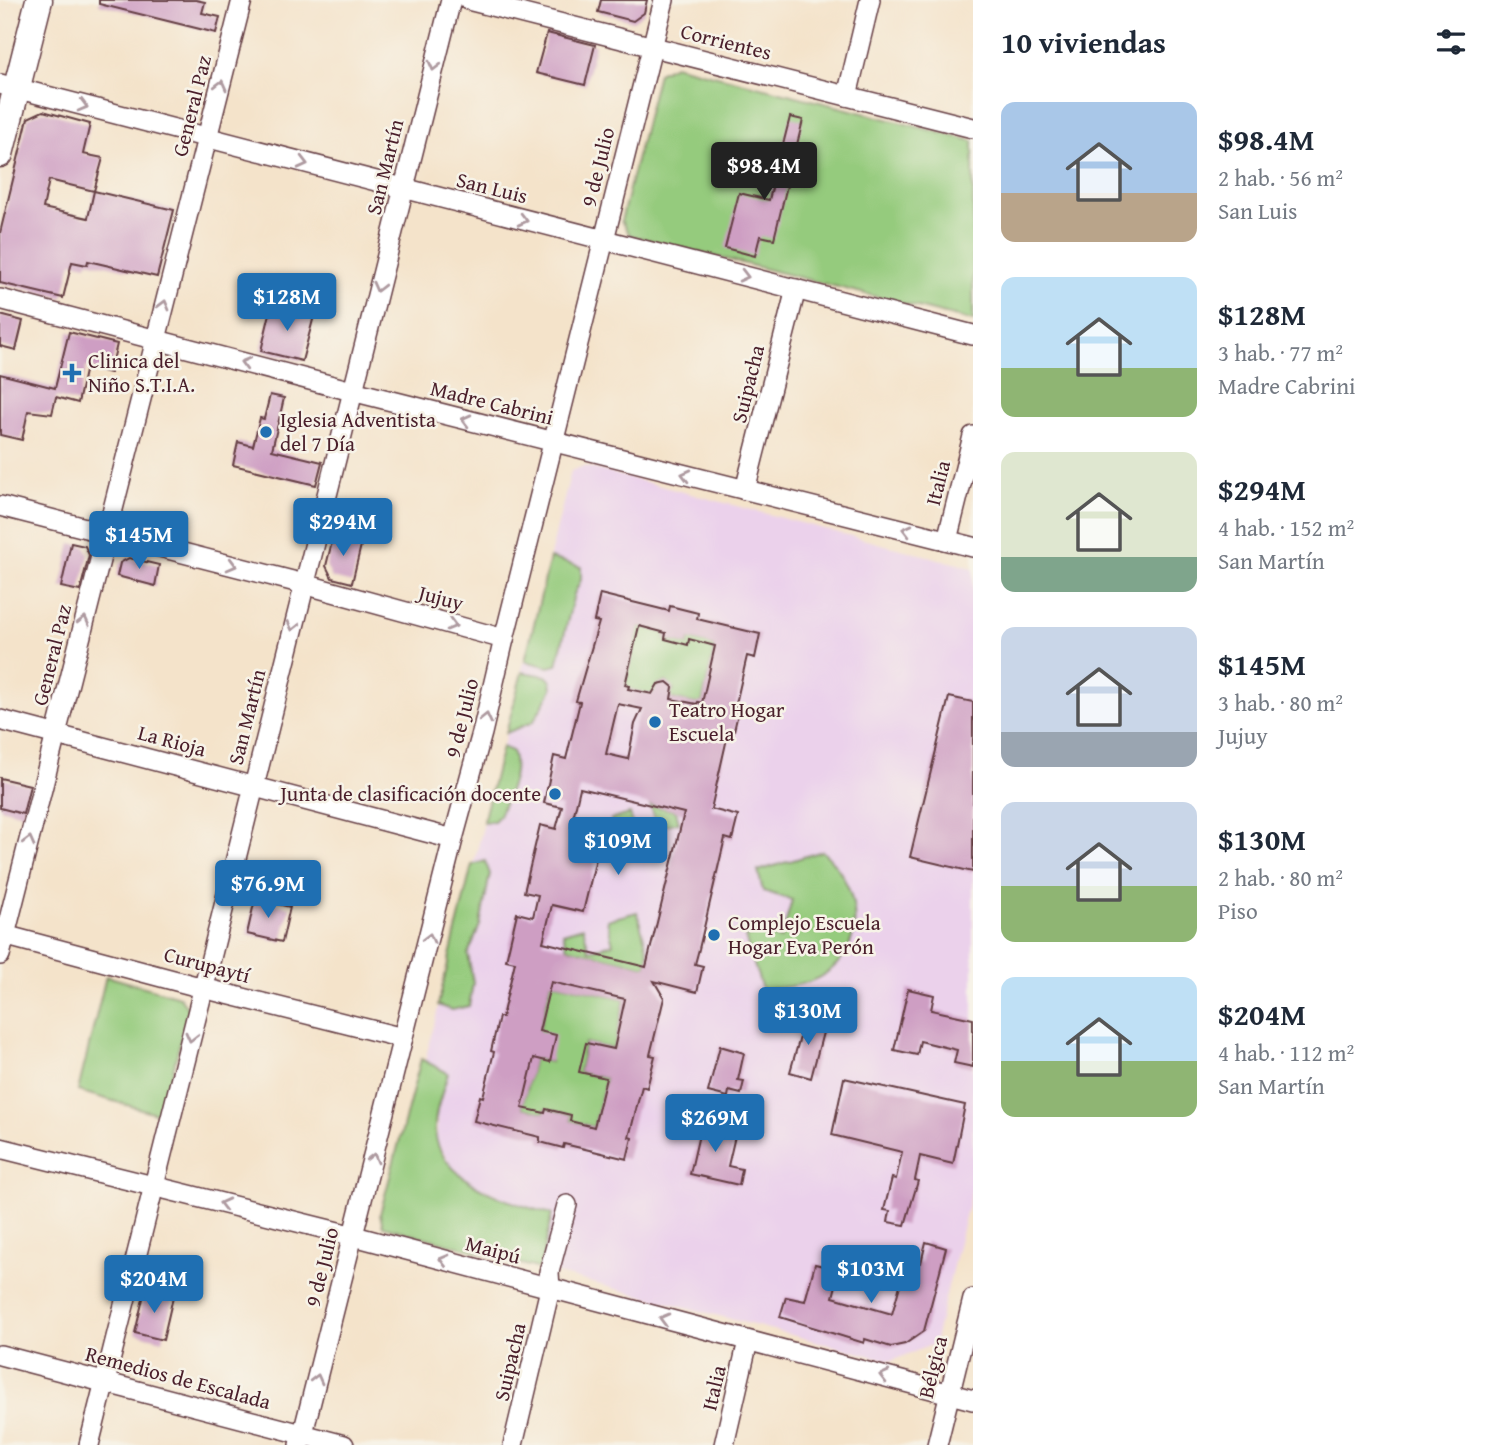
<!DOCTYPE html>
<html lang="es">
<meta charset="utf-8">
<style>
:root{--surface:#fff;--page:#f2f2f3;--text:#1f2937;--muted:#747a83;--accent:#1f6fb2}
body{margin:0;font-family:"Gentium Book Plus",serif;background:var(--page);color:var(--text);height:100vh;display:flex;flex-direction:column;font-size:26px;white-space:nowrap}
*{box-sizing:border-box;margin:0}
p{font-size:23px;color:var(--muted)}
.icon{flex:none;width:38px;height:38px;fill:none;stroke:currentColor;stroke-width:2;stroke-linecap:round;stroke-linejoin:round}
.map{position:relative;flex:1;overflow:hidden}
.details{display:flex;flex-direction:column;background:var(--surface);width:525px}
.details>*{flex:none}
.price{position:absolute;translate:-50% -60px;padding:0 16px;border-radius:7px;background:var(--accent);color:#fff;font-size:23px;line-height:46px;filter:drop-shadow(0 2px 4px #0008)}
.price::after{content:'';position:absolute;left:50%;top:42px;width:21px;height:16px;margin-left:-10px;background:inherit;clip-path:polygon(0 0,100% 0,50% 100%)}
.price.current{background:#222;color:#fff}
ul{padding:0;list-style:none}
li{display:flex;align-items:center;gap:21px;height:175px;padding:0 28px}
li span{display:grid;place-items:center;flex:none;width:196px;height:140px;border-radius:14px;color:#555}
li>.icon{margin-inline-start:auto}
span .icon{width:84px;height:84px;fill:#fffc;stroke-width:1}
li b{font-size:30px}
h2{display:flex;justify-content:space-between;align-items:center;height:84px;padding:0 28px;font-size:30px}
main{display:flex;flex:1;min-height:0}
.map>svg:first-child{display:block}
</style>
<main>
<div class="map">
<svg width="973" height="1445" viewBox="0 0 973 1445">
<rect width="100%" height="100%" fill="#f7f3e8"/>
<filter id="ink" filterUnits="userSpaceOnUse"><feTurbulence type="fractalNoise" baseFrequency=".0143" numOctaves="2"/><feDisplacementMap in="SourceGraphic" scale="14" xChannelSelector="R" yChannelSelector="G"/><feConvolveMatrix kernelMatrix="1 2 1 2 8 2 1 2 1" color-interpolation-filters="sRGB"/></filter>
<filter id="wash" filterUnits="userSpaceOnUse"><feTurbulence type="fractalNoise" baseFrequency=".00686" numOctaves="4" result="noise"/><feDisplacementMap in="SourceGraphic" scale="28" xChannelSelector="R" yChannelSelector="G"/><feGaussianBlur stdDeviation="1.57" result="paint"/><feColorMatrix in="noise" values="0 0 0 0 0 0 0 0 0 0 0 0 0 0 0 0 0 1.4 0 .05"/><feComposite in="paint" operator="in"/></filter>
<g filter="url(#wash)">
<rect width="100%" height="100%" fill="#f4e3ca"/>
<polygon fill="#ebd1eb" points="584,466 973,568 973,1184 934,1344 891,1361 540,1269 552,1214 516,1204 470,1182 450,1164 437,1142 437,1112 448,1073 425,1061 571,471"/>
<g fill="#95cb7d" stroke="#707554" stroke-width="2">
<polygon points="674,65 973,141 973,321 630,235 621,221 658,73"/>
<polygon points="550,558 581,567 581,580 574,594 557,665 549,667 525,661"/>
<polygon points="639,626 666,633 665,639 688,645 689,639 715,646 702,703 697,704 668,698 674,690 667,682 658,684 656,688 657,696 628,689 628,686 625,685"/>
<polygon points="522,672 546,676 551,681 552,689 533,722 506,733"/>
<path d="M502,747L512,751C520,773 507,795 499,816L494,821L483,822Z"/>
<polygon points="650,805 676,811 679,822 658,827"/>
<polygon points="630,814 636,835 617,840 611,819"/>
<path d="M822,851C858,882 871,943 825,974C807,986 783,988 762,989L745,937L759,933L781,939L792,900L763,891L758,871Z"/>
<polygon points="485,861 490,874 480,925 468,954 473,983 469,1006 452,1010 438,1005 472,865"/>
<polygon points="637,912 649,956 646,967 567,948 563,933 583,927 589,950 613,944 607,920"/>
<polygon points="106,976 180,997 188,1009 162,1115 78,1091"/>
<polygon points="551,982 625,999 614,1049 585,1043 579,1072 606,1078 594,1127 570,1121 571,1115 546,1109 545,1113 522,1108 534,1058 550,1062 539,1031"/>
<path d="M421,1059L448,1073C443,1092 434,1112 435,1131C439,1182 512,1204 552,1214L540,1269L383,1226L380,1214Z"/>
</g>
<g id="blocks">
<g fill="#ce9ec3" fill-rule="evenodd">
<polygon points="99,0 196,0 205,2 202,13 220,17 216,33 99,4"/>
<polygon points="601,0 647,0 644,13 633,21 598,12"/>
<polygon points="547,33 595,45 585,85 536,73"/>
<path d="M43,111L90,124L83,154L103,158L94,191L174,210L157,277L88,261L87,265L72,262L63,298L0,283V233L28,118ZM49,180L94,191L88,218L43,208Z"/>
<polygon points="790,117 803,120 774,239 760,236 755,256 725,248 739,193 769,200"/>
<polygon points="272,305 314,316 302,361 261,351"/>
<polygon points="0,315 23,321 16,350 0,346"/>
<polygon points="69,332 117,344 110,373 86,367 78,403 56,397 52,414 28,411 22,440 0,435 0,374 55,388"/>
<polygon points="270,395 284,398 272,450 322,462 316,485 233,465 238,442 253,446 260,418 264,419"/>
<polygon points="334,534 362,541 352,583 332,578 326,566"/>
<polygon points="71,543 85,546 89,555 80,591 61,587"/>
<polygon points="129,558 159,565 155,586 117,576 120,563"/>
<path d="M600,594L669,611L670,606L698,613L697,619L760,634L755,658L747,656L735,708L739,709L733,735L728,734L711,809L738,816L732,840L725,838L699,949L695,964L703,966L697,992L654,981L664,998L650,1055L655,1056L647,1088L642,1086L629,1137L632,1138L627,1159L564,1144L563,1148L540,1142V1137L474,1121L480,1096L483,1097L494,1052L491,1051L499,1017H502L515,962L506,960L517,913L533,917L538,895L524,892L540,825L556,829L562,807L544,803L554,756L566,759L580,702L576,701L599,622L594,621ZM639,626L666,633L665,639L688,645L689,639L715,646L702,703L698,702L697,704L671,699L673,687L667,682L658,684L652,694L628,689L629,686L625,685ZM618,704L642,709L635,724L628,759L606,754ZM580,788L684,813L646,967L543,942L552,905L583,912L602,834L571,827ZM551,982L625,999L614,1049L586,1043L579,1072L606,1078L594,1127L570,1121L571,1115L546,1109L545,1113L522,1108L534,1058L550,1062L556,1035L539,1031Z"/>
<polygon points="949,697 973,702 973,872 910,857"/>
<polygon points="0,778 30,785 23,814 0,808"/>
<polygon points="255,899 290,907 282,942 247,934"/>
<polygon points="908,989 934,995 931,1010 973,1019 973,1067 954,1063 957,1050 920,1041 917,1055 894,1050"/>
<polygon points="806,1016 826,1021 811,1078 790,1072"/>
<polygon points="720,1046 744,1053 738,1080 744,1081 741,1094 729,1091 728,1097 708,1092"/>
<polygon points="844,1078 965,1105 953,1164 920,1156 915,1180 918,1181 905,1225 888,1222 890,1211 884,1210 892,1178 896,1179 902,1152 832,1135"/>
<polygon points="703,1117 722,1121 720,1132 735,1136 728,1166 742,1169 739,1185 690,1174"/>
<polygon points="926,1242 946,1248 924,1331 905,1344 891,1347 865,1339 864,1343 780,1317 786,1297 805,1301 815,1264 840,1270 833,1297 892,1314 907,1260 921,1263"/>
<polygon points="145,1290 173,1297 163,1340 135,1333"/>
</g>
</g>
</g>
<g filter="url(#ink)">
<use href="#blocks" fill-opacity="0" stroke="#643c43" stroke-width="2"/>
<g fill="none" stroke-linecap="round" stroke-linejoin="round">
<defs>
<g id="minor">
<polyline points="468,0 973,128"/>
<polyline points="0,84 973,335"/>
<polyline points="847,96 870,0"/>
<polyline points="0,299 352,391 973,547"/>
<polyline points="745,490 796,289"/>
<polyline points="0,506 304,584 504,639"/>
<polyline points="947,540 973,436"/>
<polyline points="0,720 453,839"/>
<polyline points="0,934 203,988 403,1038"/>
<polyline points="0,955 242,0"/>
<polyline points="0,1148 354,1236 973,1400"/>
<polyline points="0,1355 344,1445"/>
<polyline points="89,1445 451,0"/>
<polyline points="300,1445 453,839 482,733 504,639 664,0"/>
<polyline points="513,1445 550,1289 549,1272 567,1205"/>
<polyline points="724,1445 748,1341"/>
<polyline points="937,1445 973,1299"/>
</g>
<polyline id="major" points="0,154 39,0"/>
</defs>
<use href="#minor" stroke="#643c43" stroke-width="22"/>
<use href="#major" stroke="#643c43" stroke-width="29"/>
<use href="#minor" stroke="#fff" stroke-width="19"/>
<use href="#major" stroke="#fff" stroke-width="26"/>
</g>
<defs><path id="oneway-chevron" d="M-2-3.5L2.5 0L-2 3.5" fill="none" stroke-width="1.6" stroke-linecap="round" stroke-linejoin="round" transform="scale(1.75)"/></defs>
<g stroke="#ae9aa0">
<use href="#oneway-chevron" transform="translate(434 66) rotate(104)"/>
<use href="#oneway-chevron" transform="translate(221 85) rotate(-76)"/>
<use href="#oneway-chevron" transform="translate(83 106) rotate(15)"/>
<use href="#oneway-chevron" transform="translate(303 163) rotate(14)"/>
<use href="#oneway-chevron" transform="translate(523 220) rotate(14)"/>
<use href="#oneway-chevron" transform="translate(744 276) rotate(14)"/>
<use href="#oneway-chevron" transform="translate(378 287) rotate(104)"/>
<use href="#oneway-chevron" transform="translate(164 305) rotate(-75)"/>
<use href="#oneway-chevron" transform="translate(245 363) rotate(-165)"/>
<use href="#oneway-chevron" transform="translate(466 420) rotate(-166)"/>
<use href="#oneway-chevron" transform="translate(686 475) rotate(-166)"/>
<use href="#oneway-chevron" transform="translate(907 530) rotate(-166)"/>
<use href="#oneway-chevron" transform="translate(232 565) rotate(15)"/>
<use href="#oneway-chevron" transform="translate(84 621) rotate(-76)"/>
<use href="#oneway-chevron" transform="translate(452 625) rotate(15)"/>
<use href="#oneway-chevron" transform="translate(293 626) rotate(104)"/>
<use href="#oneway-chevron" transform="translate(486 718) rotate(-77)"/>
<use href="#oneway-chevron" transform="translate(29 841) rotate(-76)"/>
<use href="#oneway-chevron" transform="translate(429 938) rotate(-76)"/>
<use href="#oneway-chevron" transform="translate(191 1037) rotate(104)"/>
<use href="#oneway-chevron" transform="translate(373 1158) rotate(-76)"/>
<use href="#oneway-chevron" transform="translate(224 1204) rotate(-166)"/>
<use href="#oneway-chevron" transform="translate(444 1260) rotate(-165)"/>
<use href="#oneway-chevron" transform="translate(664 1319) rotate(-165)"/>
<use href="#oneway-chevron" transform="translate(884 1376) rotate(-166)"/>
<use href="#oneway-chevron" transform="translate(317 1379) rotate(-76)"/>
</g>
</g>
<g fill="#1f6fb2" stroke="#f7f3e8" stroke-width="2.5">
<path d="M68.5 362.5h7v7h7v7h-7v7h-7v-7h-7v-7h7z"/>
<circle cx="266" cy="432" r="7"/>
<circle cx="655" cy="722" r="7"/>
<circle cx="555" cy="794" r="7"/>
<circle cx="714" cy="935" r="7"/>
</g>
<g text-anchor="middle" stroke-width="5" stroke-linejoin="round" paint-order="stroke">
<g font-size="21" fill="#4a1f2b" stroke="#f7f3e8">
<text transform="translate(726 42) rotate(14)" y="7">Corrientes</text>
<text transform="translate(192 106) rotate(-76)" y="7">General Paz</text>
<text transform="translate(385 167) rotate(-76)" y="7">San Martín</text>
<text transform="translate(598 167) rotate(-76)" y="7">9 de Julio</text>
<text transform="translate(492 188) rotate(14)" y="7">San Luis</text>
<text transform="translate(748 384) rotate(-76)" y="7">Suipacha</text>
<text transform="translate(492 403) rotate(14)" y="7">Madre Cabrini</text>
<text transform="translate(938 483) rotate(-76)" y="7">Italia</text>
<text transform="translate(441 598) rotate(15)" y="7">Jujuy</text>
<text transform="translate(52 655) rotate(-76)" y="7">General Paz</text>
<text transform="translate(247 717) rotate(-76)" y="7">San Martín</text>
<text transform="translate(462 718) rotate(-76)" y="7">9 de Julio</text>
<text transform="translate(172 741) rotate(15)" y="7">La Rioja</text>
<text transform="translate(207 965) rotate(15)" y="7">Curupaytí</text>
<text transform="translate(493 1250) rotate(15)" y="7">Maipú</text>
<text transform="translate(322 1267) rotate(-76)" y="7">9 de Julio</text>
<text transform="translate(510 1362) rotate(-77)" y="7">Suipacha</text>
<text transform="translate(933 1367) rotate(-76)" y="7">Bélgica</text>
<text transform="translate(178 1378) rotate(15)" y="7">Remedios de Escalada</text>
<text transform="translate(714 1388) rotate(-77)" y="7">Italia</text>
</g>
<g font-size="21" fill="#4a1f2b" stroke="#f7f3e8" text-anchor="start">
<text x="88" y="368">Clinica del<tspan x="88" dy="24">Niño S.T.I.A.</tspan></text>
<text x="280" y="427">Iglesia Adventista<tspan x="280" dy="24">del 7 Día</tspan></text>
<text x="669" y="717">Teatro Hogar<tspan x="669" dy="24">Escuela</tspan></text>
<text x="541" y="801" text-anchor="end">Junta de clasificación docente</text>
<text x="728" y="930">Complejo Escuela<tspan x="728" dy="24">Hogar Eva Perón</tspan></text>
</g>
</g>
</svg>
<b class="price current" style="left:764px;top:202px">$98.4M</b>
<b class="price" style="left:287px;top:333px">$128M</b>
<b class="price" style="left:343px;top:558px">$294M</b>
<b class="price" style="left:139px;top:571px">$145M</b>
<b class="price" style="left:618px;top:877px">$109M</b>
<b class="price" style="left:268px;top:920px">$76.9M</b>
<b class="price" style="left:808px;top:1047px">$130M</b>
<b class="price" style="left:715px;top:1154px">$269M</b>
<b class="price" style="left:871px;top:1305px">$103M</b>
<b class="price" style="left:154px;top:1315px">$204M</b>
</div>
<section class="details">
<h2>10 viviendas<svg class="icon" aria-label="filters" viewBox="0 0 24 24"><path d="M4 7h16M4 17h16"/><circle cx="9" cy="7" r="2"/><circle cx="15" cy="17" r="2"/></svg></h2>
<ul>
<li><span style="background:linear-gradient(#a9c7e8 65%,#b9a48a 0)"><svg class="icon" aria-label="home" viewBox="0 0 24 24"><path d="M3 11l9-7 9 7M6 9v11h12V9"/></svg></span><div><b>$98.4M</b><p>2 hab. · 56 m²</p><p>San Luis</p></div></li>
<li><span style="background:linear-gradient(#bfe0f5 65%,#8fb573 0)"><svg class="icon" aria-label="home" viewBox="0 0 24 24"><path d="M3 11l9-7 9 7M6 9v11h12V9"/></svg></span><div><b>$128M</b><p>3 hab. · 77 m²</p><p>Madre Cabrini</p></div></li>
<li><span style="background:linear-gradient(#dfe7d0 75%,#7fa58c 0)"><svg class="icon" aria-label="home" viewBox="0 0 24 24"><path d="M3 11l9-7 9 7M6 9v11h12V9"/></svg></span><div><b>$294M</b><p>4 hab. · 152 m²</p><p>San Martín</p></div></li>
<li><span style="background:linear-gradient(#c9d6e8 75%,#9aa5b1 0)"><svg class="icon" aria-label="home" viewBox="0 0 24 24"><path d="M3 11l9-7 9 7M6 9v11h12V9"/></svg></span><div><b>$145M</b><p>3 hab. · 80 m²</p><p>Jujuy</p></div></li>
<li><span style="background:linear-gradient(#c9d6e8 60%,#8fb573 0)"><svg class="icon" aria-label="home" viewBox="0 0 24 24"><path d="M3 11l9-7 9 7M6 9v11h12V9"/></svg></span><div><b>$130M</b><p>2 hab. · 80 m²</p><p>Piso</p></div></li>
<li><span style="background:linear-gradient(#bfe0f5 60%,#8fb573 0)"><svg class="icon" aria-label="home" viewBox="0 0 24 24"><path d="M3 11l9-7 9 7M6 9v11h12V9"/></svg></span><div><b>$204M</b><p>4 hab. · 112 m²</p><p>San Martín</p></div></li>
</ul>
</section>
</main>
